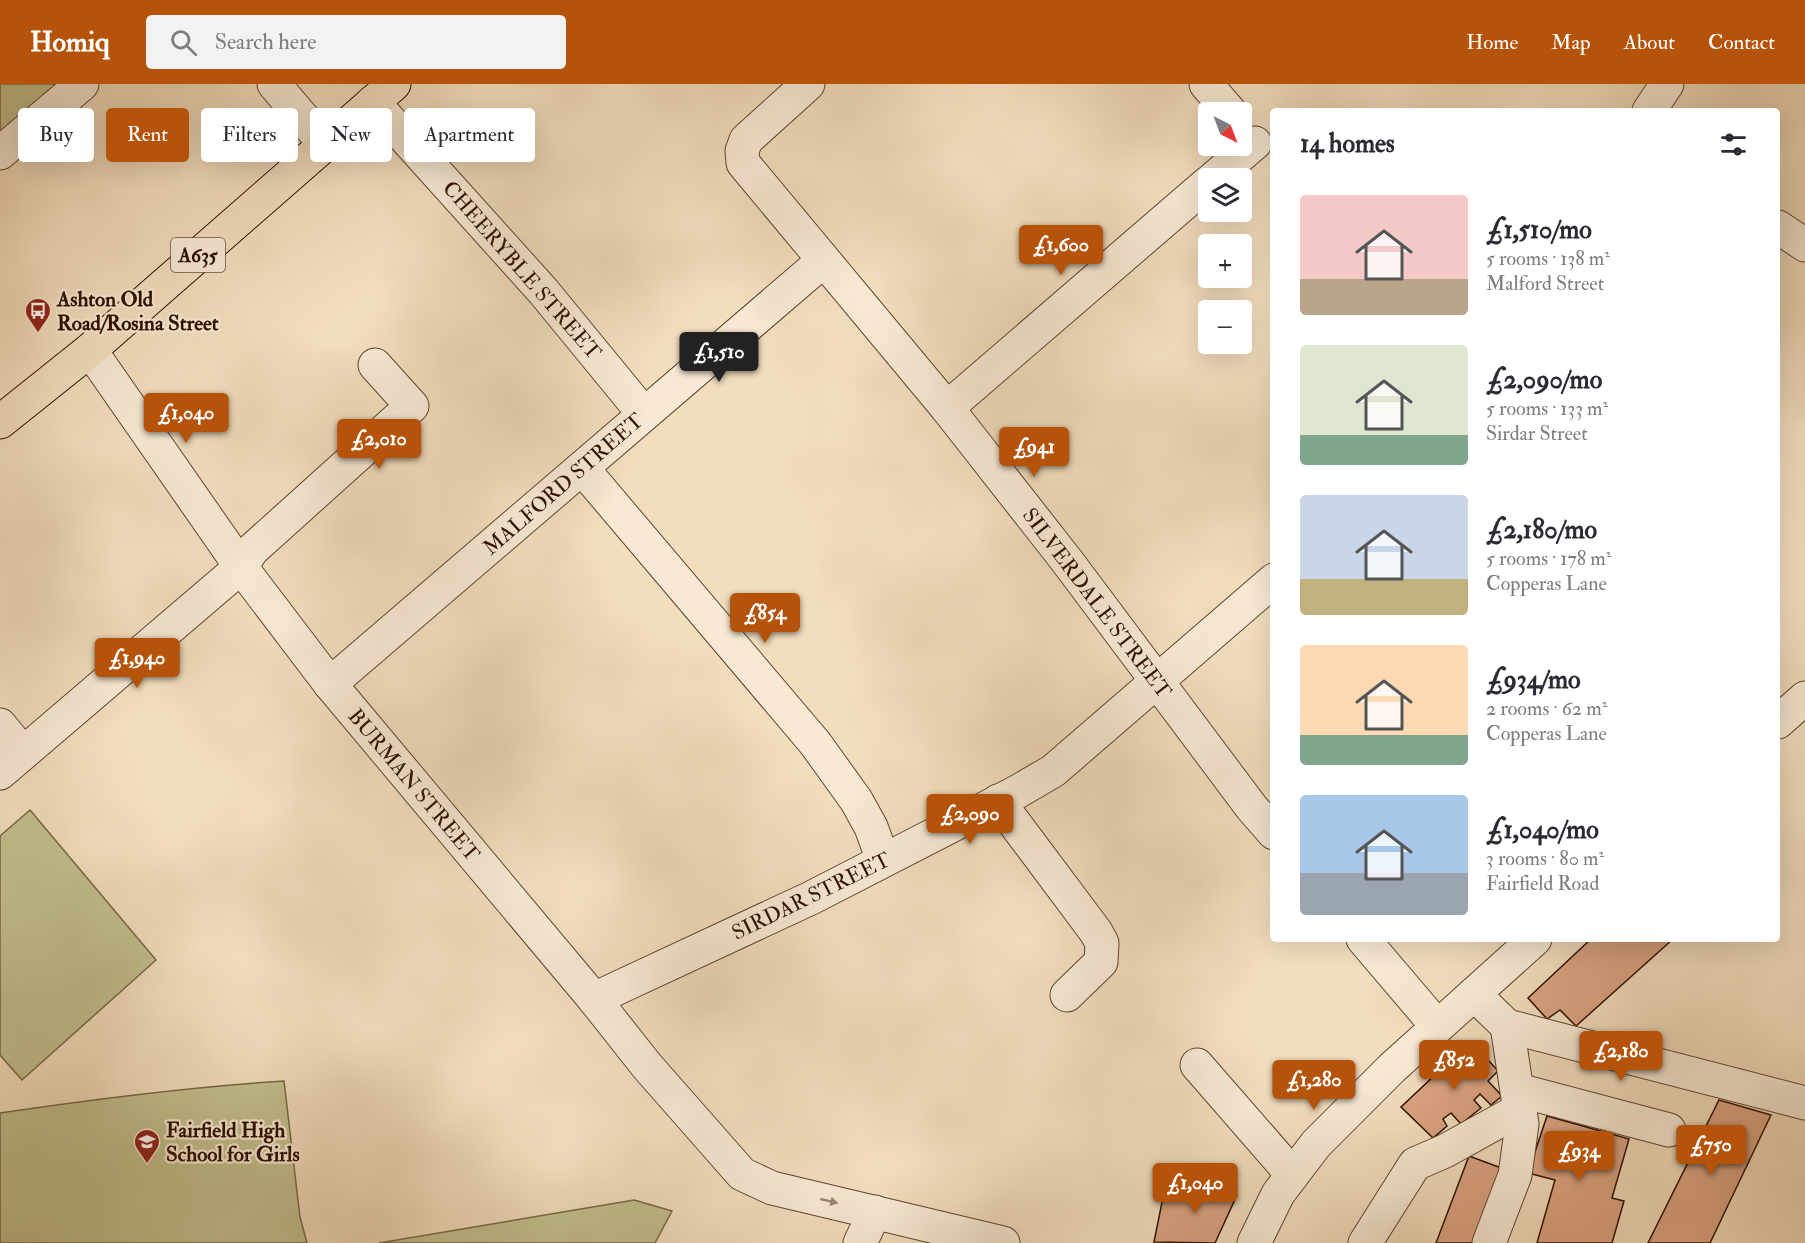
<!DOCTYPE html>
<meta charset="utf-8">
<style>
:root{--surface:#fff;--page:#f2f2f3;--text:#2b2b33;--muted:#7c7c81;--accent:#b45309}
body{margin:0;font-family:"IM FELL Double Pica",serif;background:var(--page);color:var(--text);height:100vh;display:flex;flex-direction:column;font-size:22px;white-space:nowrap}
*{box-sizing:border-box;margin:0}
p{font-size:20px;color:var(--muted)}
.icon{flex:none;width:33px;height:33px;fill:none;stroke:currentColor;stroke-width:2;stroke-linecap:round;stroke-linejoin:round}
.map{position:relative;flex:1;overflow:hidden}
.sheet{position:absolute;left:1270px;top:24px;width:510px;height:834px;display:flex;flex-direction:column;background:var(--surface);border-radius:6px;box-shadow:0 6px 24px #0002}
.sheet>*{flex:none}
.top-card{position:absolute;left:18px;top:24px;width:570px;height:54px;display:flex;gap:12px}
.needle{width:39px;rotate:138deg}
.fabs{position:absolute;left:1198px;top:18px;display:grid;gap:12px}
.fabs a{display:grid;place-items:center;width:54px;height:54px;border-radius:6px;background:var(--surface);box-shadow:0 6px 24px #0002;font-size:30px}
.price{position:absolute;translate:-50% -51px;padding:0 14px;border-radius:6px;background:var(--accent);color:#fff;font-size:20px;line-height:39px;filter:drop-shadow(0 2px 3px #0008)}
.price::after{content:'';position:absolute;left:50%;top:36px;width:18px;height:14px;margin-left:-9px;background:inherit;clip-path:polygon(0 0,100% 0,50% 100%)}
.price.active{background:#222;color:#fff}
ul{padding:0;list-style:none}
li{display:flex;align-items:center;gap:18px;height:150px;padding:0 30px}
li span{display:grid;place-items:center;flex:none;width:168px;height:120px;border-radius:6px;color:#555}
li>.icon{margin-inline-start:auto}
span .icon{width:72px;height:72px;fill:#fffc;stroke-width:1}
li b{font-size:26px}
h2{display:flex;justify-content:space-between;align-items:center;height:72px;padding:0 30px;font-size:26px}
.chip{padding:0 21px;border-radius:6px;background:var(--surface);box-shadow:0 6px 24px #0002;font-size:21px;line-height:54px}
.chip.active{background:var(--accent);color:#fff}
header{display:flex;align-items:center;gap:36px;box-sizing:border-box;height:84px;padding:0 30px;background:var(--accent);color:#fff}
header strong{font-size:28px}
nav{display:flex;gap:33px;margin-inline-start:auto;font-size:21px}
.search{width:420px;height:54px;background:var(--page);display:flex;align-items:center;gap:15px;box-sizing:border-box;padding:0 21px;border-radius:6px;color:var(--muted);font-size:22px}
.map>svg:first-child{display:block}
</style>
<header>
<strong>Homiq</strong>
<div class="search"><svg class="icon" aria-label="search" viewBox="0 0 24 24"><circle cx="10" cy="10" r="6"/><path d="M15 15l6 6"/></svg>Search here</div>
<nav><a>Home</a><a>Map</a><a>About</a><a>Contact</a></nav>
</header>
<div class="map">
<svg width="1805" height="1159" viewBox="0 0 1805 1159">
<rect width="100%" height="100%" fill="#f2ddbd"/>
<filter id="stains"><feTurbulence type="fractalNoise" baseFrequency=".00333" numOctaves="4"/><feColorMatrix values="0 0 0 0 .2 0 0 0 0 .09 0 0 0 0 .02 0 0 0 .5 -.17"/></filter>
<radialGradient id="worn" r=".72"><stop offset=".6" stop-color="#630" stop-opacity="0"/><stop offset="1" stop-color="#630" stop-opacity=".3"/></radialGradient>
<g fill="#c1bf8d" stroke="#776846" stroke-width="1.5">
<polygon points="0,0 72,0 0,60"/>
<polygon points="30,726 156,876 22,996 0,971 0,752"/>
<path d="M284,997L300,1133L307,1159H0V1029C95,1015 188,1003 284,997Z"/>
<polygon points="634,1116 672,1127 655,1159 379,1159"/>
</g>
<g fill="#daa381" stroke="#2d1000" stroke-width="1.5">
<polygon points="1591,855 1673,855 1576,942 1560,926 1547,935 1528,914"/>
<polygon points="1471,957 1498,987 1488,997 1502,1012 1491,1021 1480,1010 1474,1016 1481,1024 1461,1040 1451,1029 1443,1035 1447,1042 1433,1054 1401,1023"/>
<polygon points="1719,1016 1771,1031 1710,1159 1648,1159"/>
<polygon points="1547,1032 1629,1055 1612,1114 1624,1117 1612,1159 1537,1159 1555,1096 1528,1089"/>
<polygon points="1469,1072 1504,1085 1475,1159 1436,1159"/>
<polygon points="1195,1091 1237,1111 1215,1159 1154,1158 1163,1113 1181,1116"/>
</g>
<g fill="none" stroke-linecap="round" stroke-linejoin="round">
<defs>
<g id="minor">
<polyline points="274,0 325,60"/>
<polyline points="808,0 746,56 742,67 743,79 947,324 1067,477 1252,724 1274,749"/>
<polyline points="1206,0 1230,28"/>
<polyline points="373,18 543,207 644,330"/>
<polyline points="1649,27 1667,0"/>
<polyline points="0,69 82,0"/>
<polyline points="1214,94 1255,59"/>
<polyline points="1778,143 1805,161"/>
<polyline points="90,266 241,483 330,600 594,915 647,982 742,1090 772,1104 1003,1159"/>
<polyline points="947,324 1209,98"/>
<polyline points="582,384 815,659 856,716 871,743 883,776"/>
<polyline points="330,600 823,177"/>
<polyline points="1778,638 1805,614"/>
<polyline points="0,641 23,669"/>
<polyline points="0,689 241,483 252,466 412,322 375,281"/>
<polyline points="998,717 1096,848 1102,859 1101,878 1067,911"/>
<polyline points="1363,855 1437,942"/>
<polyline points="1474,910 1507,942 1805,1019"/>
<polyline points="594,915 811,814 1017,708 1053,687 1274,496"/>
<polyline points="1197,981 1292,1090"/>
<polyline points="1518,1006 1669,1046"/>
<polyline points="860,1159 875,1128"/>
<polyline points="1254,1159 1278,1110 1316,1060 1392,984 1535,855"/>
<polyline points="1365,1159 1415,1080 1445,1067 1521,1025"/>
<polyline points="1489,1159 1515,1091 1522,1040 1507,942"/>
</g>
<polyline id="highway" points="0,338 90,266 394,0"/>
</defs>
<use href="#minor" stroke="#5e432f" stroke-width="35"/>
<use href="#highway" stroke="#2d1000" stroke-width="35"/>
<use href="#minor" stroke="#f7e9d4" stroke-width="33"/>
<use href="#highway" stroke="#f2ddbd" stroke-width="33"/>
</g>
<defs><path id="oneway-solid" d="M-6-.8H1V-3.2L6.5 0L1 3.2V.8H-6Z" transform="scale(1.5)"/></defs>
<use fill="#9c8775" href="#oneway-solid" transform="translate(829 1117) rotate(13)"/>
<defs>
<symbol id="bus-pin" viewBox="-11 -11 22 30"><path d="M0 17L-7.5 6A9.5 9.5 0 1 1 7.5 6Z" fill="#8f2418" stroke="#f7e9d4"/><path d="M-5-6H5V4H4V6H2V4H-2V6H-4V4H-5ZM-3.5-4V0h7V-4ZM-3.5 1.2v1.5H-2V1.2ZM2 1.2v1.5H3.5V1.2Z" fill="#fff"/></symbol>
<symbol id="school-pin" viewBox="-11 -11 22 30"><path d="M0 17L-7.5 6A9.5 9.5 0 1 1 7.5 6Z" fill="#8f2418" stroke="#f7e9d4"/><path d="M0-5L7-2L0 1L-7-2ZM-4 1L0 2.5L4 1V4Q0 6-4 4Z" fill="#fff"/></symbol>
</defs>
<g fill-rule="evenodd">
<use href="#bus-pin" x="23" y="212" width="30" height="40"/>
<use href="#school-pin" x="132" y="1043" width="30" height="40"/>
</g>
<g text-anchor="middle" stroke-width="4.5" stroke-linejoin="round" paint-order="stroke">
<rect fill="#f7e9d4" stroke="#6a5140" stroke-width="1.5" x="171" y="154" width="54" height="34" rx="4.5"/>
<g font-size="20" font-weight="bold" fill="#2d1000">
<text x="198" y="178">A635</text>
</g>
<g font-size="21" fill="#2d1000" stroke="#f7e9d4">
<text transform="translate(522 186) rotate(49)" y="7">CHEERYBLE STREET</text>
<text transform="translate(563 400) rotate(-41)" y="7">MALFORD STREET</text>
<text transform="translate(1097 519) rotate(53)" y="7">SILVERDALE STREET</text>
<text transform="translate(414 701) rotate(50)" y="7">BURMAN STREET</text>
<text transform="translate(811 812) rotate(-26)" y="7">SIRDAR STREET</text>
</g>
<g font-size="21" font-weight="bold" fill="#2d1000" stroke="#f7e9d4" text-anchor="start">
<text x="57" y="222">Ashton Old<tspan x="57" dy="24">Road/Rosina Street</tspan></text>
<text x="166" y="1053">Fairfield High<tspan x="166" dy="24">School for Girls</tspan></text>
</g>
</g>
<rect width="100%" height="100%" filter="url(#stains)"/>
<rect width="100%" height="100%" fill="url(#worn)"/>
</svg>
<div class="fabs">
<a><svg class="needle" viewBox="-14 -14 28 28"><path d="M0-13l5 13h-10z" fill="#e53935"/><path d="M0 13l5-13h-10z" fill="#7c7c81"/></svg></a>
<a><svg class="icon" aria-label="layers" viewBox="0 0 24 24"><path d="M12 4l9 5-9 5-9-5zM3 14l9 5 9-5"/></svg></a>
<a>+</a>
<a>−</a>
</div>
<b class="price" style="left:1061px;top:192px">£1,600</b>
<b class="price active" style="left:719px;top:299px">£1,510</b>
<b class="price" style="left:186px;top:360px">£1,040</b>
<b class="price" style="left:379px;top:386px">£2,010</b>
<b class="price" style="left:1034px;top:394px">£941</b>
<b class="price" style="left:765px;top:560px">£854</b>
<b class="price" style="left:137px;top:605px">£1,940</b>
<b class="price" style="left:970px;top:761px">£2,090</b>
<b class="price" style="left:1621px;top:998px">£2,180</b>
<b class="price" style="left:1454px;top:1007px">£852</b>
<b class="price" style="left:1314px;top:1027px">£1,280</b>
<b class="price" style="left:1711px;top:1092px">£750</b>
<b class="price" style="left:1579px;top:1098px">£934</b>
<b class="price" style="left:1195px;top:1130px">£1,040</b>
<div class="top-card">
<a class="chip">Buy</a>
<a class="chip active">Rent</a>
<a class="chip">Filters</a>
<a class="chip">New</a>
<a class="chip">Apartment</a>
</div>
<section class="sheet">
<h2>14 homes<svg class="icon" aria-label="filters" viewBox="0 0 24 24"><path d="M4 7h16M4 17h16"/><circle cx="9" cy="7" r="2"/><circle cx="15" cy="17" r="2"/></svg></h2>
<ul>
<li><span style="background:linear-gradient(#f6c9c9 70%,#b9a48a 0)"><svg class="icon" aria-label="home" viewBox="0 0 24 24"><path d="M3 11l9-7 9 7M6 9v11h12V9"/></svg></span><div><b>£1,510/mo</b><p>5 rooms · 138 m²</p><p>Malford Street</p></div></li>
<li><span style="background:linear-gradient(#dfe7d0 75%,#7fa58c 0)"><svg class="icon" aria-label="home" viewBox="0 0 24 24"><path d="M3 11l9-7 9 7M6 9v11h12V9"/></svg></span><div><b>£2,090/mo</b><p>5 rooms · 133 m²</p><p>Sirdar Street</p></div></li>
<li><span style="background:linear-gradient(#c9d6e8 70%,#c2b280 0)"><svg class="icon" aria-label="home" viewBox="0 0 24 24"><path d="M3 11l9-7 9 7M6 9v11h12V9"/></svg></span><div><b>£2,180/mo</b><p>5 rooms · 178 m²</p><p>Copperas Lane</p></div></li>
<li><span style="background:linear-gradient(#ffd9b3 75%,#7fa58c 0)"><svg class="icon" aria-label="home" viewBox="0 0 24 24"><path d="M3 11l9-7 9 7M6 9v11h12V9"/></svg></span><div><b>£934/mo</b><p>2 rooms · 62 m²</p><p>Copperas Lane</p></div></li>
<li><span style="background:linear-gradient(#a9c7e8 65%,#9aa5b1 0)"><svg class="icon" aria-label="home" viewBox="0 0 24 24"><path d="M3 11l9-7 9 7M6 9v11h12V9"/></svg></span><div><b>£1,040/mo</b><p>3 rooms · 80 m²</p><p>Fairfield Road</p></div></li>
</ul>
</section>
</div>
